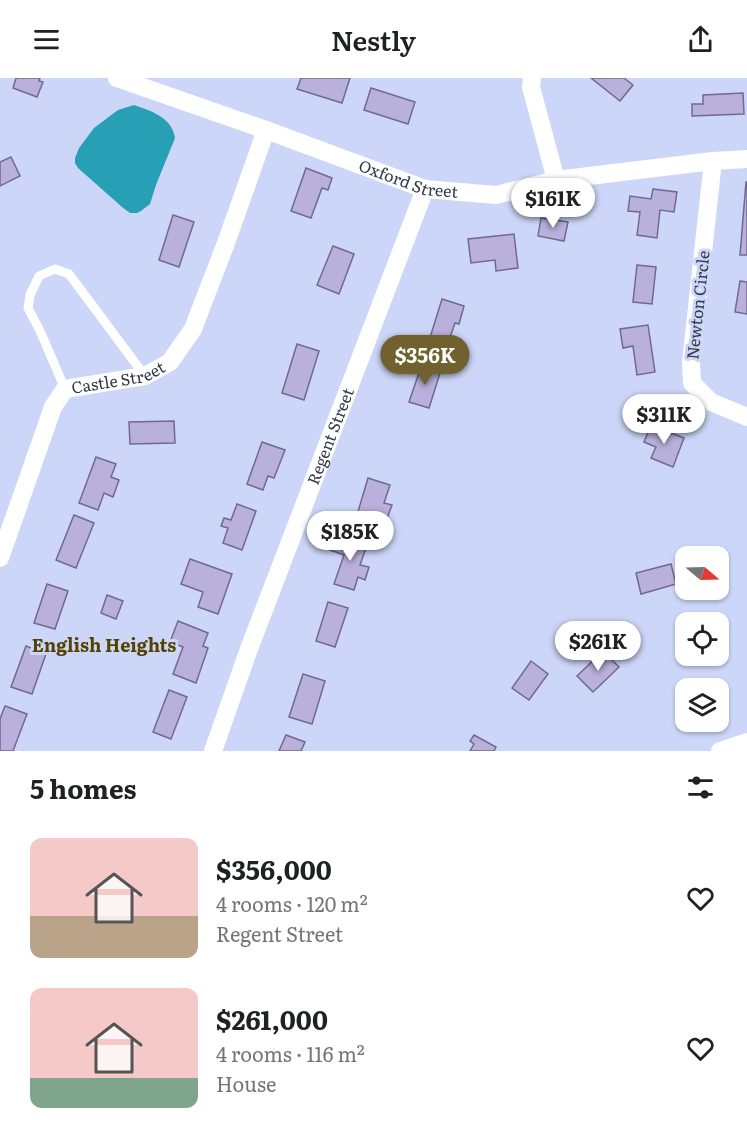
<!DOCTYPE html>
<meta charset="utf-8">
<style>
:root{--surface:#fff;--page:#f6f6f6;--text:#202124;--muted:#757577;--accent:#70612e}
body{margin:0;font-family:Literata,serif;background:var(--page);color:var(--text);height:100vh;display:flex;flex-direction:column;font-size:22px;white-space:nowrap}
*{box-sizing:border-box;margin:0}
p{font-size:20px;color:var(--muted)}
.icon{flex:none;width:33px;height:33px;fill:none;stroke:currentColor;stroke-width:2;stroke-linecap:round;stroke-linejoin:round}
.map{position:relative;height:673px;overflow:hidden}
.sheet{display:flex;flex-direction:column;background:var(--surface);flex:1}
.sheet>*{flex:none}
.needle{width:39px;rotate:109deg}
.buttons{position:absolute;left:675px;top:468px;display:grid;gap:12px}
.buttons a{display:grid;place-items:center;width:54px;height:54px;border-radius:12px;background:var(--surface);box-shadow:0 2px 4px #0004;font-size:30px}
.price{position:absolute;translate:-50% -51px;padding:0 14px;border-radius:21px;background:#fff;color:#222;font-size:20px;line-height:39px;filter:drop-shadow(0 2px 3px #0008)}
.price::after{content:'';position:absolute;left:50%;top:36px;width:18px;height:14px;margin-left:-9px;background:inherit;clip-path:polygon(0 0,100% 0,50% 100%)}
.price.current{background:var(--accent);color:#fff}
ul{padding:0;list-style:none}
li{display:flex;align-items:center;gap:18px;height:150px;padding:0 30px}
li span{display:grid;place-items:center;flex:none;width:168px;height:120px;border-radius:12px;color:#555}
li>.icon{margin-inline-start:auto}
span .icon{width:72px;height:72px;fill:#fffc;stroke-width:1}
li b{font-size:26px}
h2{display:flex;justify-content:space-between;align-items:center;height:72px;padding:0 30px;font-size:26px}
header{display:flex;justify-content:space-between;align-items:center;height:78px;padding:0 30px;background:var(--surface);font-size:27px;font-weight:600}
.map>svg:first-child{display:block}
</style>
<header><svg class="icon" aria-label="menu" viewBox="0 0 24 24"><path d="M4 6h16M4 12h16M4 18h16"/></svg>Nestly<svg class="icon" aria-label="share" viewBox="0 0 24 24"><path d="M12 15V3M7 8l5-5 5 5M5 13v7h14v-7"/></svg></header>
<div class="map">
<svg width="747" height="673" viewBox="0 0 747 673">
<rect width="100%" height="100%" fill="#ccd6f8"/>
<path fill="#279fb5" d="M134,27C151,33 172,39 175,60L156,107L150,126L141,133L137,135H130L122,129L78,90L75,85V80L79,70L94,50L118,32Z"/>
<g fill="#b9b1dc" stroke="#716990" stroke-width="1.5">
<polygon points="16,0 40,0 39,3 43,4 37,19 13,10"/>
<polygon points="301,0 350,0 342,25 297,11"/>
<polygon points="591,0 624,0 633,7 620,23"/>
<polygon points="371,10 415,24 408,46 364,32"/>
<polygon points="743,15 744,36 692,38 692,26 703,26 703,17"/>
<polygon points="11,79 20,98 0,108 0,84"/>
<polygon points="306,90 332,100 328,112 322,110 311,140 291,133"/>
<polygon points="746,104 747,104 747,177 740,177"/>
<polygon points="653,111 677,114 674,134 660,132 657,160 637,157 640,134 628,133 630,118 651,121"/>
<polygon points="173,137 194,144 179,189 159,182"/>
<polygon points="541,140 568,144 564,163 538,158"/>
<polygon points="514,156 518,190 496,193 495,182 471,185 468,161"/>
<polygon points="333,168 354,176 339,216 317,207"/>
<polygon points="637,187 656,189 652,226 633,224"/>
<polygon points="740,203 747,204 747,236 735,234"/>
<polygon points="442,221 464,228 459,246 455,245 446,271 428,266"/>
<polygon points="648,247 655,294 637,297 633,268 623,270 620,251"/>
<polygon points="297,266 319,273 304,322 282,315"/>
<polygon points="422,286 441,292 429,330 409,324"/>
<polygon points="174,343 175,365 130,366 129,344"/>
<polygon points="651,347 684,360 673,389 651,380 656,369 644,364"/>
<polygon points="262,364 285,372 274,400 268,398 263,412 247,406"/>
<polygon points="96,379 116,386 111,399 119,402 113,419 104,415 98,432 79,425"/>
<polygon points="368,400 390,407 384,425 392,427 385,446 357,437"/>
<polygon points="237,426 256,433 242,472 223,465 228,450 221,448 224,440 231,442"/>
<polygon points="74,437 94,445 76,490 56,482"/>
<polygon points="335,456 367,467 360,487 369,489 365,502 358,499 354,512 334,506 344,477 330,472"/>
<polygon points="190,481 232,496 218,536 198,529 203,514 181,506"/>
<polygon points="671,486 676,506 641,516 636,495"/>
<polygon points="47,506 68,513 55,551 34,545"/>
<polygon points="107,517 123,523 116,541 101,535"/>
<polygon points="328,524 348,530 335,569 316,563"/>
<polygon points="178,543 208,555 203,568 208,570 196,605 173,596 183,569 170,564"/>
<polygon points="26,568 46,576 32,616 11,609"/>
<polygon points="603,573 619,589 593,614 577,598"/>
<polygon points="531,583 548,596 529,622 512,610"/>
<polygon points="303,596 325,603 312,646 289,639"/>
<polygon points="169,612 187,619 171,661 153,654"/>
<polygon points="5,628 27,636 13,673 0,673 0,641"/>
<polygon points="286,657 305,664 301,673 279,673"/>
<polygon points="474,657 496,669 494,673 470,673 474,666 470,663"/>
</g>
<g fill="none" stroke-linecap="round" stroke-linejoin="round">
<polyline stroke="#fff" stroke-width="9" points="65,311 41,255 28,230 30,217 39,198 55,191 69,196 145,298"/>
<g stroke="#fff" stroke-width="18">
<path id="s1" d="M117,0L266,52L425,111L496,117L556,102L713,83L747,81"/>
<polyline points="532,0 531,9 556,102"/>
<polyline points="713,83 691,284 692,305 711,324 747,339"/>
<path id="s2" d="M0,480L53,329L65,311L145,298L170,284L193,251L226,165L266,52"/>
<path id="s3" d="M213,673L249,571L425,111"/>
<polyline points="720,673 747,664"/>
</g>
</g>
<g text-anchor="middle" stroke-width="6" stroke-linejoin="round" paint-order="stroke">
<g font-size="16" fill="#353a4b" stroke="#ccd6f8">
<text dy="6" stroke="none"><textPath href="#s1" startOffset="309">Oxford Street</textPath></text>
<text transform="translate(698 227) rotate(-84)" y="6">Newton Circle</text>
<text dy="6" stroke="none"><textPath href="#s2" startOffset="236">Castle Street</textPath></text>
<text dy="6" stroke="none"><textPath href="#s3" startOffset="336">Regent Street</textPath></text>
</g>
<g font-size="18" font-weight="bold" fill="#544300" stroke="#ccd6f8">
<text x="104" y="574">English Heights</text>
</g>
</g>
</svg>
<div class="buttons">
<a><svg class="needle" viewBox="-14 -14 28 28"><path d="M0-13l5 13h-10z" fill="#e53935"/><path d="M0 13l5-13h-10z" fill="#757577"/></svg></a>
<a><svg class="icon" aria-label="locate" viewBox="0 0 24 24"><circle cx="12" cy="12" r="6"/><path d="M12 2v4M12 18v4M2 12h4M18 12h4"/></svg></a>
<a><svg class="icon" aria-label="layers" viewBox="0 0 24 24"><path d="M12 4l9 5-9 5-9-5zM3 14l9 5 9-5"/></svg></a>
</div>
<b class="price" style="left:553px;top:151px">$161K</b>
<b class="price current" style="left:425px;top:308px">$356K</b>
<b class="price" style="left:664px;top:367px">$311K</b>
<b class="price" style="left:350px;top:484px">$185K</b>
<b class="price" style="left:598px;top:594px">$261K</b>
</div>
<section class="sheet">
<h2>5 homes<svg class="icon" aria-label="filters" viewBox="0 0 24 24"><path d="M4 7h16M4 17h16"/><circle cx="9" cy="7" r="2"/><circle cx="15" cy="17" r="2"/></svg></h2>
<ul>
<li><span style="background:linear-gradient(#f6c9c9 65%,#b9a48a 0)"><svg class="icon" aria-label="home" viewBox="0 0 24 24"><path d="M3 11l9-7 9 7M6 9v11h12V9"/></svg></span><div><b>$356,000</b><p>4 rooms · 120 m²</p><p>Regent Street</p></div><svg class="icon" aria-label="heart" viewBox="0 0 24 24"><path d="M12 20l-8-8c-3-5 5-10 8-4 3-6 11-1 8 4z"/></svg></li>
<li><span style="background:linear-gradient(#f6c9c9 75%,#7fa58c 0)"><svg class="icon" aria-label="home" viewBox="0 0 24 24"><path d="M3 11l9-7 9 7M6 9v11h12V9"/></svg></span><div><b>$261,000</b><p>4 rooms · 116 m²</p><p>House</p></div><svg class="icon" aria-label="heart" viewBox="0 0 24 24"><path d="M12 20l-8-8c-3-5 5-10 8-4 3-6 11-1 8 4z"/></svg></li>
</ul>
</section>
